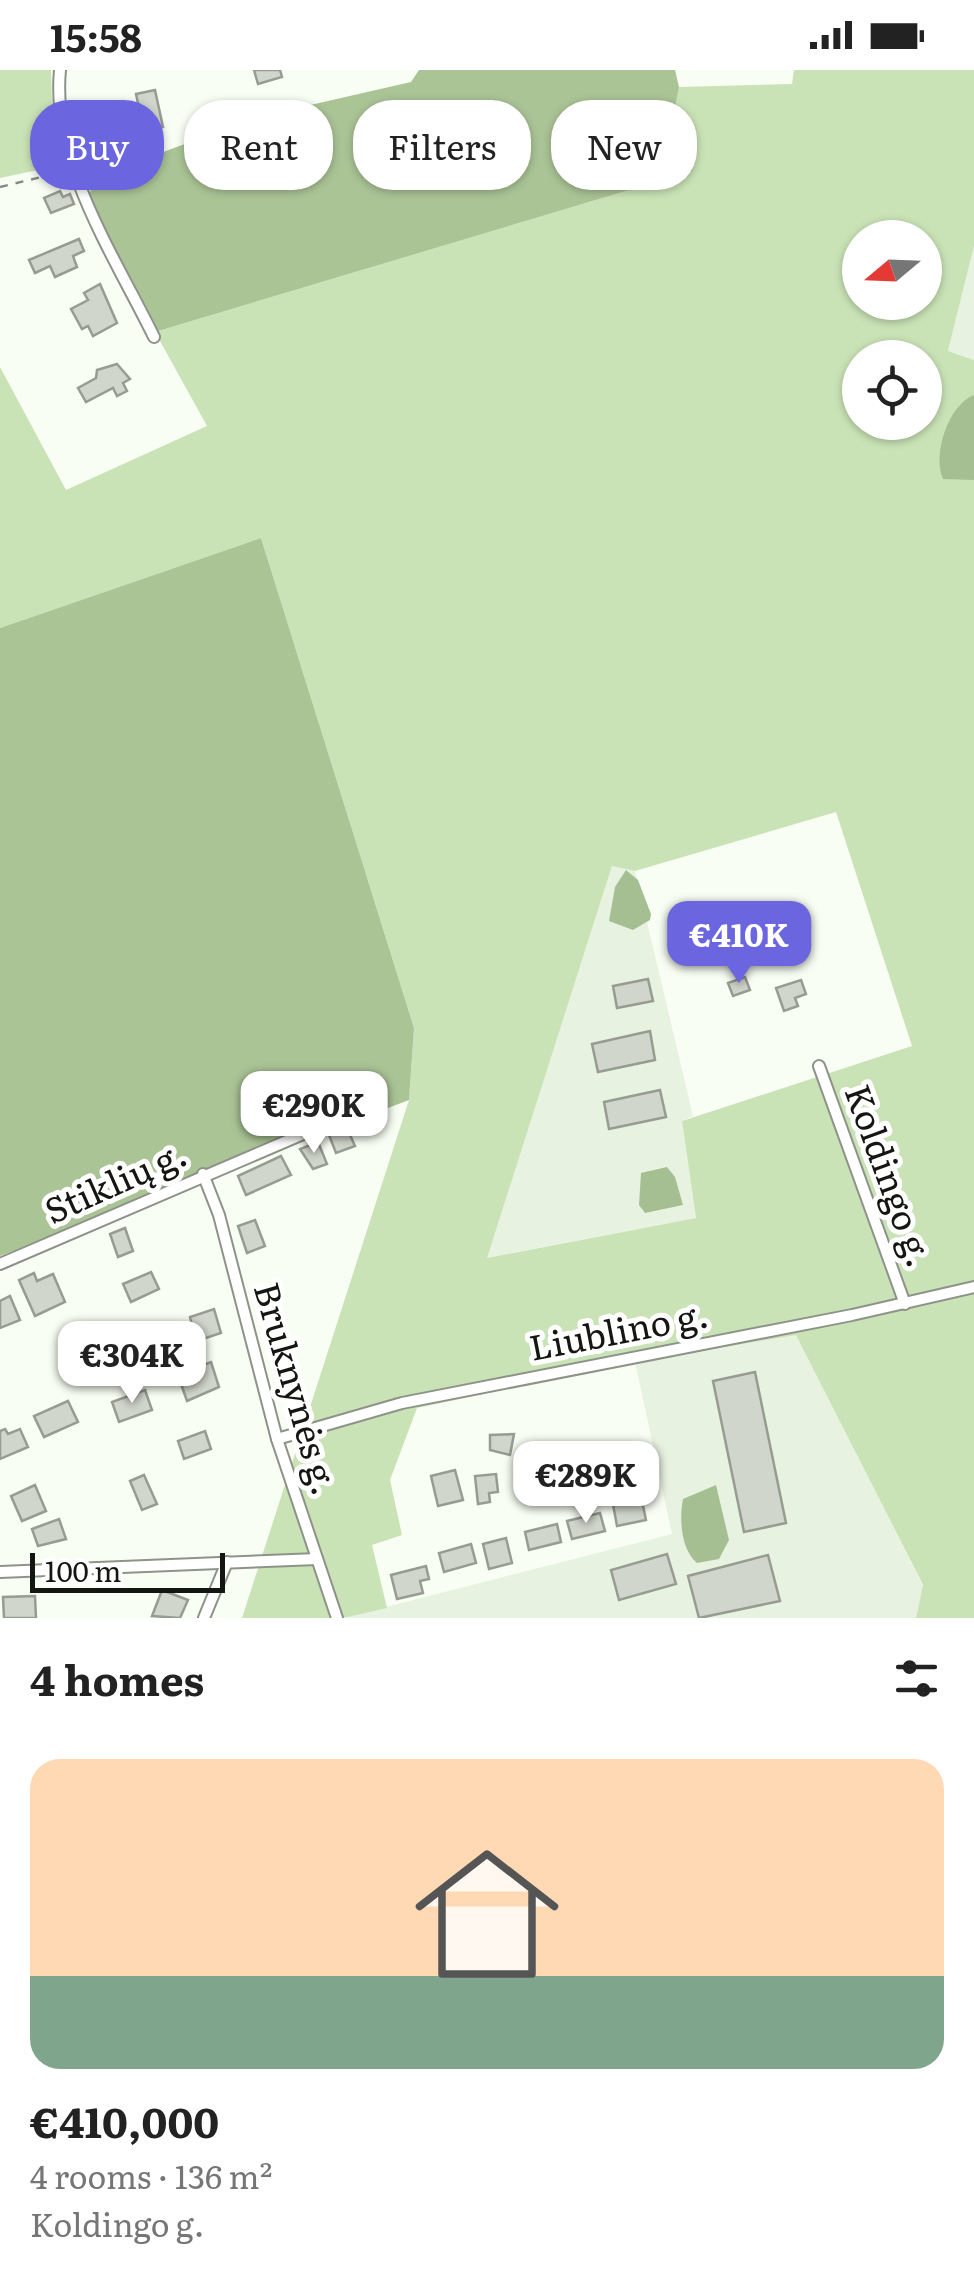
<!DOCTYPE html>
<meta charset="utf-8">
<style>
:root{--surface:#fff;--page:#f6f6f6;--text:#222;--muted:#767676;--accent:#6b66e0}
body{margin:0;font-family:Literata,serif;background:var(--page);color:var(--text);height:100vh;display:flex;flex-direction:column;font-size:38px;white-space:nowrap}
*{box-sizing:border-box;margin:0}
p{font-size:32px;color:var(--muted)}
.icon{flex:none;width:55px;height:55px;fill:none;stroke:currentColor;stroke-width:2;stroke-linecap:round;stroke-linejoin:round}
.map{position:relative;height:1548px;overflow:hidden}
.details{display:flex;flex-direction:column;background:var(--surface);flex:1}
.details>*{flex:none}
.hud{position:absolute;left:30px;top:30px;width:915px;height:90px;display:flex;gap:20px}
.needle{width:65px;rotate:251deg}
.tools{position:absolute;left:842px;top:150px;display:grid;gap:20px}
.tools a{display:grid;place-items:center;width:100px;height:100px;border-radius:50%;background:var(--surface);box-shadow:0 2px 8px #0004;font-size:50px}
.scale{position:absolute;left:30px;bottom:25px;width:195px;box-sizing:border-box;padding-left:10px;border:5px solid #141612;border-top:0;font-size:28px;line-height:35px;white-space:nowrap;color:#141612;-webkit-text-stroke:8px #fff;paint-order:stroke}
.price{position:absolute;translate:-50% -85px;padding:0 22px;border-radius:20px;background:#fff;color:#222;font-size:32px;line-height:65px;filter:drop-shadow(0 2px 5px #0008)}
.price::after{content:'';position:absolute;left:50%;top:60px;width:30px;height:22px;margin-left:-15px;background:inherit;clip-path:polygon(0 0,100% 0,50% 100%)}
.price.active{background:var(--accent);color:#fff}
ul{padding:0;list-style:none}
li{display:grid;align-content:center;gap:20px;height:530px;padding:0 30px}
li span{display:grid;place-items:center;height:310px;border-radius:30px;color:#555}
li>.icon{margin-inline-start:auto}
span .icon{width:180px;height:180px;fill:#fffc;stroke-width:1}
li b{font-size:42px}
h2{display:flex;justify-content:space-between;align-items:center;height:120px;padding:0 30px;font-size:42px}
.pill{padding:0 35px;border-radius:40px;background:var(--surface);box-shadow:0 2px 8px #0004;font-size:35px;line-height:90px}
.pill.active{background:var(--accent);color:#fff}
.status{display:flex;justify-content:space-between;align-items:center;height:70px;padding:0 50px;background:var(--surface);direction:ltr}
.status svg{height:28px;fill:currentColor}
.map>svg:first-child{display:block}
</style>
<div class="status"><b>15:58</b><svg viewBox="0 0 49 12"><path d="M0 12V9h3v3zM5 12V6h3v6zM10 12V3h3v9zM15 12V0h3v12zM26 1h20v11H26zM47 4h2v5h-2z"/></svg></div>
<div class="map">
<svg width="974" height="1548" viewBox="0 0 974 1548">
<rect width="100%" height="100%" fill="#f8fef3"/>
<g fill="#e8f2e1">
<polygon points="974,176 974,290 948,281"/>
<polygon points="612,796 635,801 693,1046 682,1051 696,1148 486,1188"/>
<polygon points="796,1264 923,1516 916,1548 343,1548 672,1464 635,1292"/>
</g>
<g fill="#cae3b6" fill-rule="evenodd">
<polygon points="0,0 51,0 52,30 66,94 0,108"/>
<path d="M794,0H974V176L948,281L974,290V1548H916L923,1515L796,1265L635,1292L417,1338L390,1410L402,1465L372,1475L387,1538L343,1548H242L409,1030L414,958L261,468L0,558V297L66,420L207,356L155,262L693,101L672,47L679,17L792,14ZM860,168H925V232H860ZM860,288H925V352H860ZM836,742L912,976L682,1051L696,1148L487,1188L612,796L635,801Z"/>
</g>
<g fill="#abc496">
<polygon points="419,0 675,0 679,17 673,47 693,101 155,262 88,126 98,106 258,47 411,12"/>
<polygon points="261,468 414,958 409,1030 0,1186 0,558"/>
</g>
<g fill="#a6bf92">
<path d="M974,325V410L943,409C932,385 948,335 974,325Z"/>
<polygon points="626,800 638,810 651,844 650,850 633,860 609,851 615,817"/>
<polygon points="667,1097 675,1107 683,1135 645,1143 639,1135 641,1103"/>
<path d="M716,1415L729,1470L719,1489L697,1493C681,1480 679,1449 683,1429Z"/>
</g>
<g fill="#d1d6cc" stroke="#979c93" stroke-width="2.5">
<polygon points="254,0 280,0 282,7 258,14"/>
<polygon points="155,20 163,57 144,61 136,24"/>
<polygon points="60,121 63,127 70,124 74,134 51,143 44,128"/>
<polygon points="79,169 84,181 73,186 77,197 55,207 50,196 35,203 29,190"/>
<polygon points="100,214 117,253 93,266 88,256 82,259 71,239 88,230 84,223"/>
<polygon points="117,294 130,309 123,313 127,321 117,326 113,318 86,332 78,318 96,308 97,300"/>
<polygon points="745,907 750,920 733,926 728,913"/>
<polygon points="648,909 653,931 617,938 613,916"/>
<polygon points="801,910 806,924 795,928 798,936 784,941 776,918"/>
<polygon points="650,961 655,990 598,1002 592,974"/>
<polygon points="660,1020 666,1047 609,1059 604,1032"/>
<polygon points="347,1058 355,1076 336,1083 329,1065"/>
<polygon points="318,1072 327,1094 313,1099 300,1079"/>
<polygon points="281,1086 291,1105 246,1125 238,1106"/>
<polygon points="255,1150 265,1176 247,1183 238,1156"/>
<polygon points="125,1158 133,1181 118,1187 110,1164"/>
<polygon points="151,1202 159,1219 131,1232 123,1214"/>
<polygon points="34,1203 37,1211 53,1204 65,1232 35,1246 19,1210"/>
<polygon points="10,1226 20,1250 0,1258 0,1231"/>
<polygon points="214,1239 221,1263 197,1271 195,1266 188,1268 184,1258 192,1255 190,1247"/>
<polygon points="211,1292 219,1317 187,1331 180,1311 195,1306 192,1299"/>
<polygon points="755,1302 786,1453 744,1462 713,1311"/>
<polygon points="145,1320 152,1340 119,1352 112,1332"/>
<polygon points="68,1331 78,1352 44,1367 34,1346"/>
<polygon points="5,1359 8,1364 20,1359 28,1377 0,1389 0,1361"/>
<polygon points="205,1361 211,1379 184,1389 178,1371"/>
<polygon points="514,1364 510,1385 490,1380 490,1365"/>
<polygon points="560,1377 566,1408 547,1411 541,1381"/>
<polygon points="455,1400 463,1430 438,1436 431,1406"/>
<polygon points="496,1404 498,1422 489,1423 490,1432 478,1434 475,1406"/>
<polygon points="144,1405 157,1434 142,1440 130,1411"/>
<polygon points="638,1412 646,1450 617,1456 610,1418"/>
<polygon points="35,1415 46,1441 22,1451 11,1426"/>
<polygon points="600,1443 605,1461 572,1469 567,1451"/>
<polygon points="59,1449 66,1469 38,1476 32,1459"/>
<polygon points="557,1454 561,1472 529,1480 525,1462"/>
<polygon points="506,1468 512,1493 489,1499 483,1474"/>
<polygon points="471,1474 476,1493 444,1502 439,1483"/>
<polygon points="667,1484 676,1514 619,1530 611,1500"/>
<polygon points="768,1485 780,1531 699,1548 688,1506"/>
<polygon points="426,1496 429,1509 420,1511 423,1523 397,1529 391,1505"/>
<polygon points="162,1520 188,1530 180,1548 152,1546"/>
<polygon points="35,1526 36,1548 4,1548 3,1527"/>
</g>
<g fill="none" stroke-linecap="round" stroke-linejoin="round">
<defs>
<g id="street">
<path d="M60,0C51,92 115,187 154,267"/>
<polyline points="819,996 905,1234"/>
<polyline points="203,1104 219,1145 277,1369 337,1548"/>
<polyline points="0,1194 366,1037"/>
<polyline points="277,1369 402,1333 852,1245 974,1217"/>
<polyline points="0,1502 317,1489"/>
<polyline points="204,1548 227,1492"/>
</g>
</defs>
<use href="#street" stroke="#8e938a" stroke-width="14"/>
<polyline stroke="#868a83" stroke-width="2.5" stroke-dasharray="8 8" stroke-linecap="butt" points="0,117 62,102"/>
<use href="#street" stroke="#fff" stroke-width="10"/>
</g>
<g text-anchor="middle" stroke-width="10" stroke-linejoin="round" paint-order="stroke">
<g font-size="35" fill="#141612" stroke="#fff">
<text transform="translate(888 1106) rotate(70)" y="12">Koldingo g.</text>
<text transform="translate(116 1113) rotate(-24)" y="12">Stiklių g.</text>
<text transform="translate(619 1262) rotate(-11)" y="12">Liublino g.</text>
<text transform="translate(295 1319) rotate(74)" y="12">Bruknynės g.</text>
</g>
</g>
</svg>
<div class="tools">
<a><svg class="needle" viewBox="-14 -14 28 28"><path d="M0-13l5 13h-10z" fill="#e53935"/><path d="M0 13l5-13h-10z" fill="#767676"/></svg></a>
<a><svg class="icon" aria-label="locate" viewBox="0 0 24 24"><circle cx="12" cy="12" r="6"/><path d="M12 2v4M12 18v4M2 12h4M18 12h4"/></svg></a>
</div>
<div class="scale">100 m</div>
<b class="price active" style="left:739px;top:916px">€410K</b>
<b class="price" style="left:314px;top:1086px">€290K</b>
<b class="price" style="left:132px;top:1336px">€304K</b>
<b class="price" style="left:586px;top:1456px">€289K</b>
<div class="hud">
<a class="pill active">Buy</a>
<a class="pill">Rent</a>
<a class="pill">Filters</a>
<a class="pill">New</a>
</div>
</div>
<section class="details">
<h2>4 homes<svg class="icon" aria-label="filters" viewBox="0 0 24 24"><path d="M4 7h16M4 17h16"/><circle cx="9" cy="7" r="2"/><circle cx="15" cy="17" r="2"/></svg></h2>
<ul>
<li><span style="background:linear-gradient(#ffd9b3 70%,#7fa58c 0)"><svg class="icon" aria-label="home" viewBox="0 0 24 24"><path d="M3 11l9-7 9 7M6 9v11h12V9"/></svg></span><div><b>€410,000</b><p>4 rooms · 136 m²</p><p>Koldingo g.</p></div></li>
</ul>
</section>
